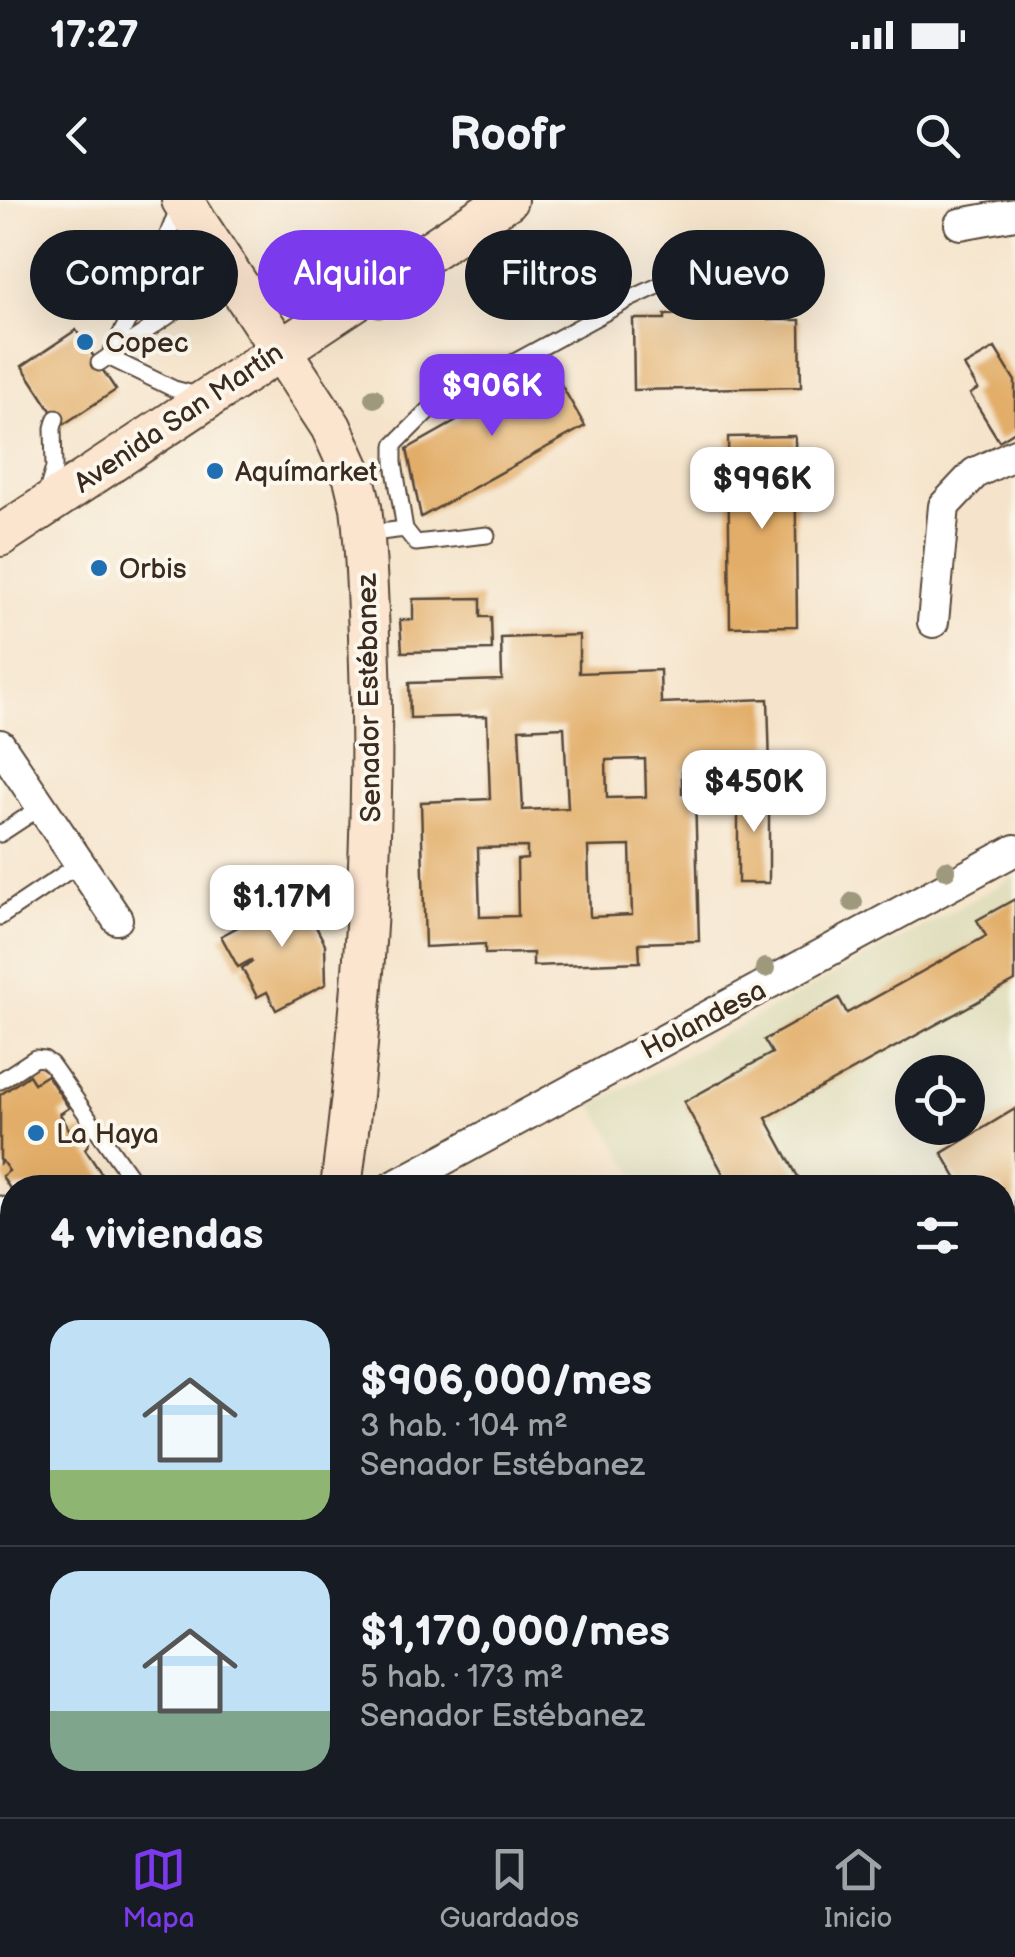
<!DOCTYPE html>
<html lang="es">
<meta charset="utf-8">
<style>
:root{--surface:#171b24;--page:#242831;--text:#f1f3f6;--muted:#9ea1a6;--line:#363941;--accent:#7c3aed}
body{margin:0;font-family:"Balsamiq Sans",sans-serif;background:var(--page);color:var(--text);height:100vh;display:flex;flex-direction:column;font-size:38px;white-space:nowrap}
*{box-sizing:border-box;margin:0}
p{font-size:32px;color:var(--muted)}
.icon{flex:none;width:55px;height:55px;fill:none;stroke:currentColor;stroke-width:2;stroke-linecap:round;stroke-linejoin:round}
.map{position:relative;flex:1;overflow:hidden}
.side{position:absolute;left:0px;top:975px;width:1015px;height:642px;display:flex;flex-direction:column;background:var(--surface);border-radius:40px 40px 0 0;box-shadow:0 10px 40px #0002}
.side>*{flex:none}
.guide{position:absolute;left:30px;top:30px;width:955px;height:90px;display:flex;gap:20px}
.fabs{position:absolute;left:895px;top:855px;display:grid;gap:20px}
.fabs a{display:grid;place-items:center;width:90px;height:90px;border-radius:50%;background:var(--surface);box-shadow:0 10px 40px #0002;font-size:50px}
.price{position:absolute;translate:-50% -85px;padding:0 22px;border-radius:20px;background:#fff;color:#222;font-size:32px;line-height:65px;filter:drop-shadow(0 2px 5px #0008)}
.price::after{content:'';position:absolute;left:50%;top:60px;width:30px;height:22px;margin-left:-15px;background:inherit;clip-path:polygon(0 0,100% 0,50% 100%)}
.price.active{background:var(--accent);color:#fff}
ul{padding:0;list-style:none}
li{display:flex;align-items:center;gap:30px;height:250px;padding:0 50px}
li+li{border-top:2px solid var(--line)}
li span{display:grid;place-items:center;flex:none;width:280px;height:200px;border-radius:30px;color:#555}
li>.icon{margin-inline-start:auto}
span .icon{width:120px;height:120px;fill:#fffc;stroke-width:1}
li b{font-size:42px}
h2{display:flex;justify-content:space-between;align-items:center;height:120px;padding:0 50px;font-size:42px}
.chip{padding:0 35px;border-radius:45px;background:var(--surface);box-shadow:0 10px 40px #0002;font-size:35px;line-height:90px}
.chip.active{background:var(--accent);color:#fff}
.status{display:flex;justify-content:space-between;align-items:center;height:70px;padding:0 50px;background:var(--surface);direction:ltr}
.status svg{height:28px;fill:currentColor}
header{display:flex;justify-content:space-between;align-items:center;height:130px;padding:0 50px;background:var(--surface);font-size:45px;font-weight:700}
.tabs{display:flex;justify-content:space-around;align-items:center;height:140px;border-top:2px solid var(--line);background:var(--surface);font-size:28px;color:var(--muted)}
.tabs a{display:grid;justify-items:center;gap:5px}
.tabs .active{color:var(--accent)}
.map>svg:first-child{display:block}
</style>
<div class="status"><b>17:27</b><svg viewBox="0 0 49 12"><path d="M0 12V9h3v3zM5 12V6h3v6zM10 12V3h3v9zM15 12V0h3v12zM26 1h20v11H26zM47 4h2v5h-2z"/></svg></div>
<header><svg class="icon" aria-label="back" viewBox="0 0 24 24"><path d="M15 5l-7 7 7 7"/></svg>Roofr<svg class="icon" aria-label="search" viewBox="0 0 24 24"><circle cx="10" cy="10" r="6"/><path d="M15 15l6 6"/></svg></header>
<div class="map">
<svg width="1015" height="1617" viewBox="0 0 1015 1617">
<rect width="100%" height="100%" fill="#fbf7ec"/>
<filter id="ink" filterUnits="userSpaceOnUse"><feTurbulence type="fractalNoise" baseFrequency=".01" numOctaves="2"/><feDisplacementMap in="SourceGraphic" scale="20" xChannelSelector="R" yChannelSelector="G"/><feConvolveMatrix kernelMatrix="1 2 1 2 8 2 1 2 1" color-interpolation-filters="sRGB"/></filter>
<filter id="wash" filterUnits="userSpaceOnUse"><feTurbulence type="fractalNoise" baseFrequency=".0048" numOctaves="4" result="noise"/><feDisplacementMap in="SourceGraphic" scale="40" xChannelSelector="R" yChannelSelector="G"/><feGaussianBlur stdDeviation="2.25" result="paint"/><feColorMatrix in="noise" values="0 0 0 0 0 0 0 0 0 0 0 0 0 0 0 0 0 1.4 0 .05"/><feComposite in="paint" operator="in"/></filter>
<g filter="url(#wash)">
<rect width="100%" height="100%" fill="#f5e4cb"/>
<g fill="#dfddbb" fill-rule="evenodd">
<path d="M1015,677V1423L1003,1428L1002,988L642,987L593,905ZM912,872H968V928H912Z"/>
<polygon points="89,1605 229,1605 228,1617 78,1617 91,1611"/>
</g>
<polygon fill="#96c979" stroke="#687a4c" stroke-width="2.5" points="1003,1482 1015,1518 1015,1617 744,1617 743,1615 738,1617 283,1617 285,1605 1002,1605"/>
<polygon fill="#78ad69" stroke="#5a6c44" stroke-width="2.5" points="1015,1126 1015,1411 1003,1420 1002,1130"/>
<g id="blocks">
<g fill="#e2ad68" fill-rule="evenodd">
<polygon points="157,63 180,94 152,114 129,82"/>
<polygon points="703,114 703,120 768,116 768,120 800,120 801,187 634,190 633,119 665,119 665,115"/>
<polygon points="76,130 116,190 61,226 22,166"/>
<polygon points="995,148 1015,181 1015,231 999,241 970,194 978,189 964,166"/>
<polygon points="551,167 585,226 421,317 407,249 460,219 458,215 520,180 523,184"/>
<polygon points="795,236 797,426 730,427 728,237"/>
<polygon points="481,398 481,417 491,417 492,450 402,452 400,420 413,420 413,399"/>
<path d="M579,435V473L660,470L661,503L768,499L770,566L682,569V593L695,592L699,741L639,743L640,762L533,766V753L485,754V744L425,747L421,602L490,599L487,516L410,518L409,483L502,480L501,438ZM564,527L568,608L523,610L519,529ZM645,559L646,597L607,598L606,560ZM630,646L632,715L590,717L588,647ZM527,647V659L517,660L518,716L480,717L478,648Z"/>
<rect x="738" y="588" width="31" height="95"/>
<polygon points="314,686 324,705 309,713 325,744 326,784 276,810 267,792 257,797 242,768 252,762 251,760 238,767 221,736"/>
<polygon points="1015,699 1015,781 766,918 804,988 731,988 684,902 772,853 764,840 839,798 847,813 986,736 977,720"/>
<polygon points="29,875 34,883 47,875 69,908 60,914 73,936 81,930 89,943 85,949 111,988 12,988 12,992 2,976 9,971 2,961 0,963 0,895"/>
<polygon points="1015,909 1015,1116 1002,1124 1002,988 962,988 942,953"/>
</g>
</g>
</g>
<g filter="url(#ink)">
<use href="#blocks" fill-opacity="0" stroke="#574638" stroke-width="2.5"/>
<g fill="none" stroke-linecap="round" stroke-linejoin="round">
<defs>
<g id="lane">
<polyline points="157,63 179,6"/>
<polyline points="110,154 140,98"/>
<polyline points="108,157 174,189 201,196"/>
<polyline points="99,163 198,96 223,91 238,95"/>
<polyline points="46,295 54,268 53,228 56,218"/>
<polyline points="405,329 394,263 394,245 432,207 630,99 671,80 785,72"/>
<polyline points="364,334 405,329 416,343 487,335"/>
<polyline points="0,634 41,607"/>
<polyline points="0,717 79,664"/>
<polyline points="0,881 35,858 44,859 51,864 138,988"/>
<polyline points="0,1004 12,1023"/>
<polyline points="0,1084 12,1103"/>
<polyline points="1002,1441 1015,1434"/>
</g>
<g id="street">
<polyline points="960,24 1015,14"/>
<polyline points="933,422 944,306 975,273 1015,254"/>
<polyline points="0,545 117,719"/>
<polyline points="391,988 1015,650"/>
<polyline points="0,1200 12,1193"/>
</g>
<g id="secondary">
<path d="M182,0L331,227L354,278L361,307C366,349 367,392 369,435C377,621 365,803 341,988"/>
<polyline points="0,336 507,0"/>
<polyline points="246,1617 248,1605"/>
</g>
</defs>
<use href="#lane" stroke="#574638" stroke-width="19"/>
<use href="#street" stroke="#574638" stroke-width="34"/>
<use href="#secondary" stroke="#574638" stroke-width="44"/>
<use href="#lane" stroke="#fff" stroke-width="15"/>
<use href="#street" stroke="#fff" stroke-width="30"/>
<use href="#secondary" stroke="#fce5cf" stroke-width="40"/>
</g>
<g fill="#9e987b">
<circle cx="379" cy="109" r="10"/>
<circle cx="374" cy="198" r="10"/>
<circle cx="946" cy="670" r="10"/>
<circle cx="853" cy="702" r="10"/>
<circle cx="765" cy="768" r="10"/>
</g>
</g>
<g fill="#1f6fb2" stroke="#fbf7ec" stroke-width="4">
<circle cx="85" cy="142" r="10"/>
<circle cx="215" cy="271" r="10"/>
<circle cx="99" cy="368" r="10"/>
<circle cx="36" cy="933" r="10"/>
</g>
<g text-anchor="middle" stroke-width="8" stroke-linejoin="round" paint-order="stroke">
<g font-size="28" fill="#3b2a1e" stroke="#fbf7ec" text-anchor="start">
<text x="105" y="152">Copec</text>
<text x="235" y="281">Aquímarket</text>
<text x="119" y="378">Orbis</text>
<text x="56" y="943">La Haya</text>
</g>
<g font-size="28" fill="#3b2a1e" stroke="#fbf7ec">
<text transform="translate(178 217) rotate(-34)" y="10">Avenida San Martín</text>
<text transform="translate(368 498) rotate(-91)" y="10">Senador Estébanez</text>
<text transform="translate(703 819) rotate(-28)" y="10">Holandesa</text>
</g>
</g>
</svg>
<div class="fabs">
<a><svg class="icon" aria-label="locate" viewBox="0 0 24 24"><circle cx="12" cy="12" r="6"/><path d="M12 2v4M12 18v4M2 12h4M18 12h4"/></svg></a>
</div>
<b class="price active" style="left:492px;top:239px">$906K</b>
<b class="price" style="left:762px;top:332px">$996K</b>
<b class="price" style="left:754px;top:635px">$450K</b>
<b class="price" style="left:282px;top:750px">$1.17M</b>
<div class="guide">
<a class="chip">Comprar</a>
<a class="chip active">Alquilar</a>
<a class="chip">Filtros</a>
<a class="chip">Nuevo</a>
</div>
<section class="side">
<h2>4 viviendas<svg class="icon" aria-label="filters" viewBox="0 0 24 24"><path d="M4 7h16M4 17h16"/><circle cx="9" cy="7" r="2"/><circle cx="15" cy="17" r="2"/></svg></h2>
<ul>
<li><span style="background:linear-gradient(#bfe0f5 75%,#8fb573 0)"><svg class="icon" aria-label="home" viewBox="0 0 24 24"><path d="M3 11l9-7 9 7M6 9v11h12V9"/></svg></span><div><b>$906,000/mes</b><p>3 hab. · 104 m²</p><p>Senador Estébanez</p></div></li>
<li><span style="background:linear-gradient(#bfe0f5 70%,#7fa58c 0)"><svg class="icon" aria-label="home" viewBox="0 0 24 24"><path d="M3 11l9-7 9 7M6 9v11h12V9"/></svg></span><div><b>$1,170,000/mes</b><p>5 hab. · 173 m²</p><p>Senador Estébanez</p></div></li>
</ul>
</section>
</div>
<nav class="tabs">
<a class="active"><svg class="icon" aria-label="map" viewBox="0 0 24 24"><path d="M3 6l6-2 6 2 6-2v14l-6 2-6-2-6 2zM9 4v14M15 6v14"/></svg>Mapa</a>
<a><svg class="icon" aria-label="saved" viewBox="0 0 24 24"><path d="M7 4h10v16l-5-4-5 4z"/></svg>Guardados</a>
<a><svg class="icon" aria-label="home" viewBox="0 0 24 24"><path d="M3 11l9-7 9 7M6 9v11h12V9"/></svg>Inicio</a>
</nav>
